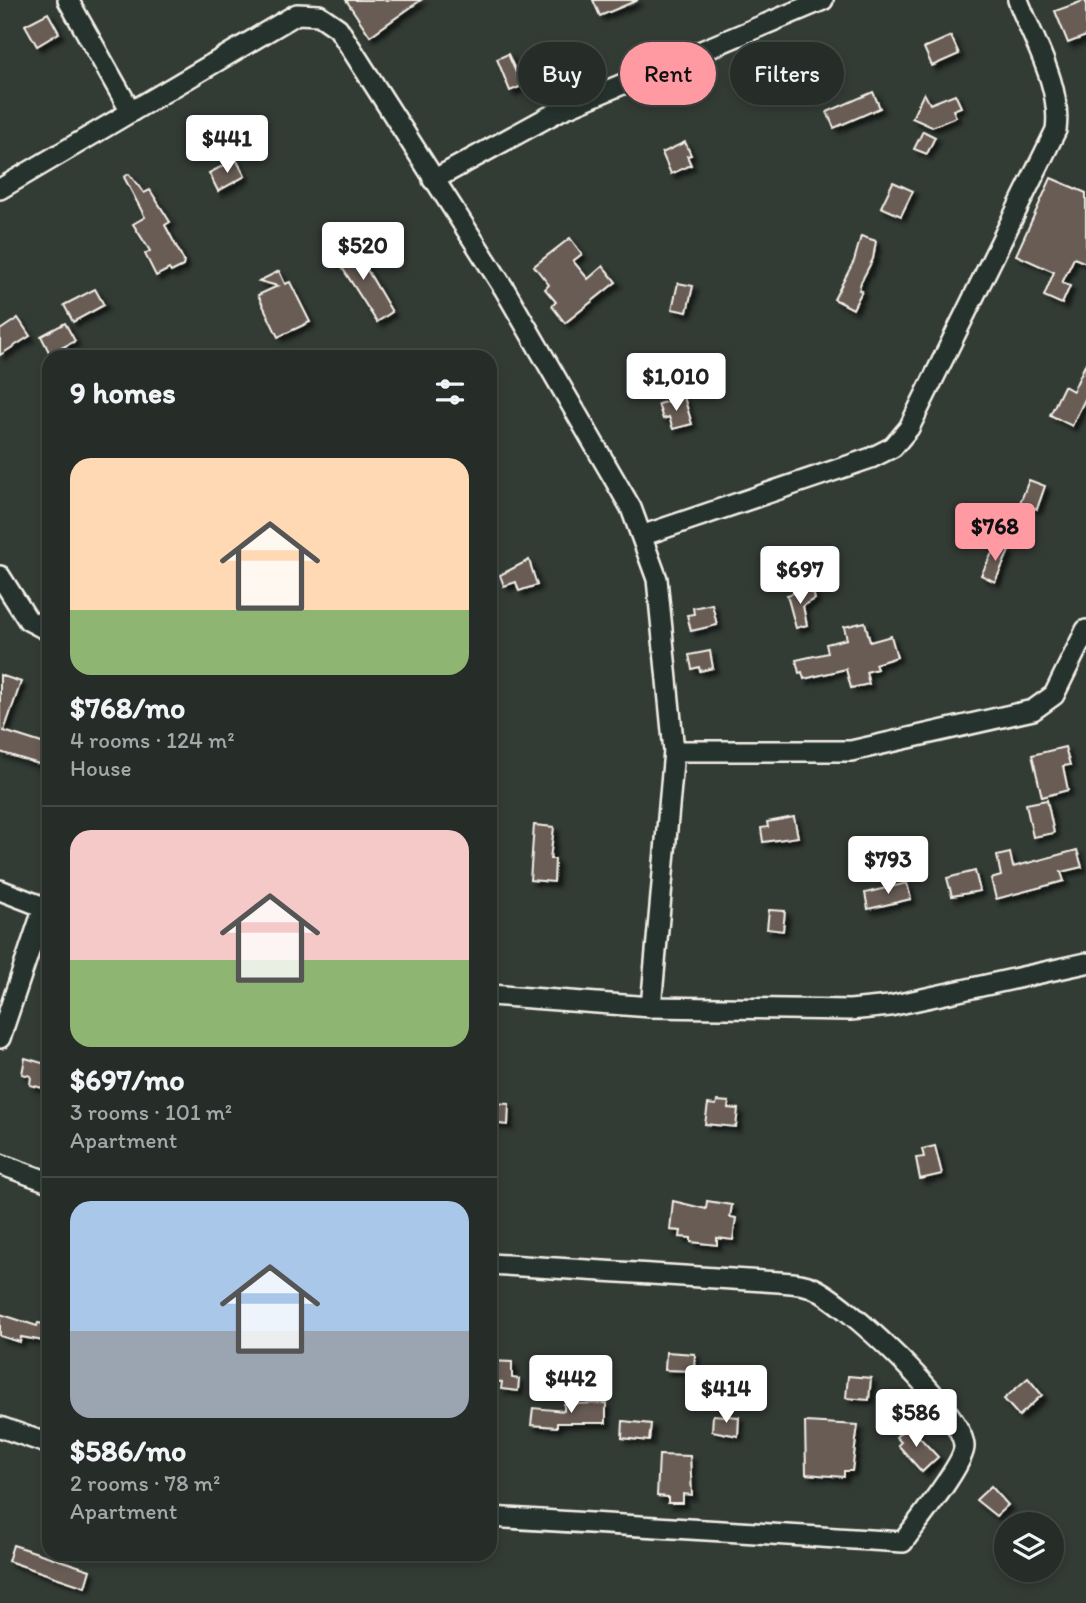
<!DOCTYPE html>
<meta charset="utf-8">
<style>
:root{--surface:#262c28;--page:#323834;--text:#f1f3f6;--muted:#a4a7a8;--line:#424845;--accent:#ff9aa2}
body{margin:0;font-family:Itim,sans-serif;background:var(--page);color:var(--text);height:100vh;display:flex;flex-direction:column;font-size:26px;white-space:nowrap}
*{box-sizing:border-box;margin:0}
p{font-size:23px;color:var(--muted)}
.icon{flex:none;width:38px;height:38px;fill:none;stroke:currentColor;stroke-width:2;stroke-linecap:round;stroke-linejoin:round}
.map{position:relative;flex:1;overflow:hidden}
.side{position:absolute;left:42px;top:350px;width:455px;height:1211px;display:flex;flex-direction:column;background:var(--surface);border-radius:21px;box-shadow:0 4px 10px #0003,0 0 0 2px var(--line)}
.side>*{flex:none}
.guide{position:absolute;left:518px;top:42px;width:462px;height:63px;display:flex;gap:14px}
.fabs{position:absolute;left:994px;top:1512px;display:grid;gap:14px}
.fabs a{display:grid;place-items:center;width:70px;height:70px;border-radius:50%;background:var(--surface);box-shadow:0 4px 10px #0003,0 0 0 2px var(--line);font-size:35px}
.price{position:absolute;translate:-50% -60px;padding:0 16px;border-radius:7px;background:#fff;color:#222;font-size:23px;line-height:46px;filter:drop-shadow(0 2px 4px #0008)}
.price::after{content:'';position:absolute;left:50%;top:42px;width:21px;height:16px;margin-left:-10px;background:inherit;clip-path:polygon(0 0,100% 0,50% 100%)}
.price.selected{background:var(--accent);color:#111}
ul{padding:0;list-style:none}
li{display:grid;align-content:center;gap:14px;height:371px;padding:0 28px}
li+li{border-top:2px solid var(--line)}
li span{display:grid;place-items:center;height:217px;border-radius:21px;color:#555}
li>.icon{margin-inline-start:auto}
span .icon{width:126px;height:126px;fill:#fffc;stroke-width:1}
li b{font-size:30px}
h2{display:flex;justify-content:space-between;align-items:center;height:84px;padding:0 28px;font-size:30px}
.tag{padding:0 24px;border-radius:32px;background:var(--surface);box-shadow:0 4px 10px #0003,0 0 0 2px var(--line);font-size:24px;line-height:63px}
.tag.selected{background:var(--accent);color:#111}
.map>svg:first-child{display:block}
</style>
<div class="map">
<svg width="1086" height="1603" viewBox="0 0 1086 1603">
<defs>
<filter id="shadow"><feDropShadow dx="4.5" dy="4.5" stdDeviation="2" flood-color="#0009"/></filter>
</defs>
<rect width="100%" height="100%" fill="#333b35"/>
<filter id="ink" filterUnits="userSpaceOnUse"><feTurbulence type="fractalNoise" baseFrequency=".0143" numOctaves="2"/><feDisplacementMap in="SourceGraphic" scale="14" xChannelSelector="R" yChannelSelector="G"/><feConvolveMatrix kernelMatrix="1 2 1 2 8 2 1 2 1" color-interpolation-filters="sRGB"/></filter>
<g filter="url(#ink)">
<g fill="#675b55" stroke="#f4f1e8" stroke-width="2" filter="url(#shadow)">
<polygon points="346,0 421,0 370,36"/>
<polygon points="593,0 638,0 600,16"/>
<polygon points="1086,0 1086,36 1068,43 1055,11"/>
<polygon points="48,13 59,33 37,46 25,25"/>
<polygon points="951,36 959,54 932,66 924,48"/>
<polygon points="508,54 522,86 510,91 497,59"/>
<polygon points="873,92 880,108 834,128 827,112"/>
<polygon points="924,93 930,104 955,94 961,107 953,110 956,117 932,127 912,118"/>
<polygon points="923,131 935,137 927,154 914,149"/>
<polygon points="685,142 691,155 687,156 691,165 671,174 662,153"/>
<polygon points="236,159 245,176 218,191 209,173"/>
<polygon points="129,174 144,193 150,190 170,222 165,225 184,261 183,266 171,272 169,269 156,276 145,254 150,251 133,224 145,217 124,177"/>
<polygon points="1051,178 1086,193 1086,263 1074,258 1062,283 1070,286 1062,304 1044,296 1054,272 1016,255"/>
<polygon points="893,182 913,191 901,216 881,207"/>
<polygon points="861,236 876,241 873,259 861,282 859,290 862,291 853,309 834,299 854,261"/>
<polygon points="570,238 582,254 573,261 588,279 603,266 616,282 565,323 552,306 556,302 545,289 549,285 534,266"/>
<polygon points="352,244 392,312 377,322 334,255"/>
<polygon points="279,271 285,284 290,282 310,322 278,337 258,295 278,286 259,281"/>
<polygon points="678,283 693,286 687,312 672,309"/>
<polygon points="95,289 104,305 73,322 64,305"/>
<polygon points="18,318 30,336 0,355 0,330"/>
<polygon points="65,323 75,341 50,354 41,336"/>
<polygon points="1086,363 1086,397 1072,426 1050,415 1064,386 1073,391"/>
<polygon points="684,397 692,424 673,429 669,417 663,419 658,404"/>
<polygon points="1029,480 1045,486 1037,509 1020,503"/>
<polygon points="996,545 1009,551 995,582 981,575"/>
<polygon points="529,560 537,585 519,591 516,582 504,586 500,575"/>
<polygon points="812,588 815,599 803,606 807,625 796,628 787,595"/>
<polygon points="712,604 717,625 691,631 687,615 694,614 693,608"/>
<polygon points="865,622 870,642 891,636 897,657 875,664 877,669 866,672 869,684 851,688 846,669 804,679 802,672 799,673 796,660 828,653 826,644 847,639 844,627"/>
<polygon points="710,651 713,668 700,671 699,667 692,669 689,655"/>
<polygon points="0,675 21,682 4,731 48,745 42,765 0,752"/>
<polygon points="1065,747 1070,765 1063,766 1068,790 1042,797 1032,755"/>
<polygon points="1047,800 1054,833 1033,837 1026,804"/>
<polygon points="794,817 798,837 763,842 761,828 768,827 767,822"/>
<polygon points="534,825 554,827 550,859 555,859 554,882 530,880"/>
<polygon points="1077,850 1082,867 1061,872 1064,881 996,899 991,879 1001,876 997,856 1010,853 1013,867"/>
<polygon points="975,871 980,891 952,896 947,878"/>
<polygon points="907,883 911,899 868,909 865,893"/>
<polygon points="769,910 785,911 783,931 767,929"/>
<polygon points="25,1058 49,1065 49,1083 44,1082 43,1088 30,1085 31,1076 22,1074"/>
<polygon points="717,1101 729,1102 728,1108 738,1109 736,1127 705,1124 708,1104 716,1105"/>
<polygon points="490,1103 509,1104 508,1125 490,1123"/>
<polygon points="935,1146 942,1174 920,1179 916,1158 924,1157 922,1149"/>
<polygon points="673,1201 706,1209 707,1201 732,1205 730,1217 736,1218 733,1240 717,1238 717,1245 691,1242 691,1238 680,1237 681,1231 670,1230"/>
<polygon points="0,1314 37,1326 38,1323 49,1325 49,1342 21,1337 20,1342 0,1336"/>
<polygon points="666,1352 695,1354 694,1371 665,1370"/>
<polygon points="490,1361 512,1362 512,1378 519,1379 518,1391 501,1389 502,1382 491,1381"/>
<polygon points="848,1376 871,1378 869,1400 846,1398"/>
<polygon points="1028,1378 1042,1395 1019,1416 1004,1399"/>
<polygon points="606,1403 606,1423 557,1423 557,1427 531,1425 533,1408 564,1411 564,1404"/>
<polygon points="713,1415 739,1417 738,1436 712,1431"/>
<polygon points="623,1421 651,1424 649,1441 622,1438"/>
<polygon points="805,1422 858,1425 852,1471 844,1471 844,1477 806,1474"/>
<polygon points="908,1425 938,1457 922,1472 898,1445 901,1442 896,1437"/>
<polygon points="659,1455 690,1456 692,1495 683,1494 683,1503 668,1503 668,1497 657,1496"/>
<polygon points="991,1486 1008,1505 996,1516 976,1500"/>
<polygon points="13,1545 90,1570 85,1587 8,1561"/>
</g>
<g fill="none" stroke-linecap="round" stroke-linejoin="round">
<defs>
<g id="minor">
<polyline points="68,0 131,112"/>
<polyline points="433,180 561,110 823,0"/>
<polyline points="0,189 297,14 319,15 338,28 505,290 631,508 657,579 674,751 651,1007"/>
<path d="M644,535L871,458L893,447L909,428L1056,130C1062,86 1033,40 1018,0"/>
<polyline points="0,576 28,620 49,631"/>
<polyline points="674,751 851,751 1033,710 1054,695 1086,630"/>
<polyline points="0,890 49,909"/>
<polyline points="490,995 651,1007 850,1010 890,1006 1086,963"/>
<polyline points="0,1038 44,907"/>
<polyline points="0,1164 49,1182"/>
<path d="M490,1264L779,1282C789,1283 801,1283 811,1287C843,1299 965,1413 964,1447C964,1464 915,1525 903,1542L490,1517"/>
<polyline points="0,1427 49,1444"/>
</g>
</defs>
<use href="#minor" stroke="#f4f1e8" stroke-width="24"/>
<use href="#minor" stroke="#26332d" stroke-width="19"/>
</g>
</g>
</svg>
<div class="fabs">
<a><svg class="icon" aria-label="layers" viewBox="0 0 24 24"><path d="M12 4l9 5-9 5-9-5zM3 14l9 5 9-5"/></svg></a>
</div>
<b class="price" style="left:227px;top:175px">$441</b>
<b class="price" style="left:363px;top:282px">$520</b>
<b class="price" style="left:676px;top:413px">$1,010</b>
<b class="price selected" style="left:995px;top:563px">$768</b>
<b class="price" style="left:800px;top:606px">$697</b>
<b class="price" style="left:888px;top:896px">$793</b>
<b class="price" style="left:571px;top:1415px">$442</b>
<b class="price" style="left:726px;top:1425px">$414</b>
<b class="price" style="left:916px;top:1449px">$586</b>
<div class="guide">
<a class="tag">Buy</a>
<a class="tag selected">Rent</a>
<a class="tag">Filters</a>
</div>
<section class="side">
<h2>9 homes<svg class="icon" aria-label="filters" viewBox="0 0 24 24"><path d="M4 7h16M4 17h16"/><circle cx="9" cy="7" r="2"/><circle cx="15" cy="17" r="2"/></svg></h2>
<ul>
<li><span style="background:linear-gradient(#ffd9b3 70%,#8fb573 0)"><svg class="icon" aria-label="home" viewBox="0 0 24 24"><path d="M3 11l9-7 9 7M6 9v11h12V9"/></svg></span><div><b>$768/mo</b><p>4 rooms · 124 m²</p><p>House</p></div></li>
<li><span style="background:linear-gradient(#f6c9c9 60%,#8fb573 0)"><svg class="icon" aria-label="home" viewBox="0 0 24 24"><path d="M3 11l9-7 9 7M6 9v11h12V9"/></svg></span><div><b>$697/mo</b><p>3 rooms · 101 m²</p><p>Apartment</p></div></li>
<li><span style="background:linear-gradient(#a9c7e8 60%,#9aa5b1 0)"><svg class="icon" aria-label="home" viewBox="0 0 24 24"><path d="M3 11l9-7 9 7M6 9v11h12V9"/></svg></span><div><b>$586/mo</b><p>2 rooms · 78 m²</p><p>Apartment</p></div></li>
</ul>
</section>
</div>
